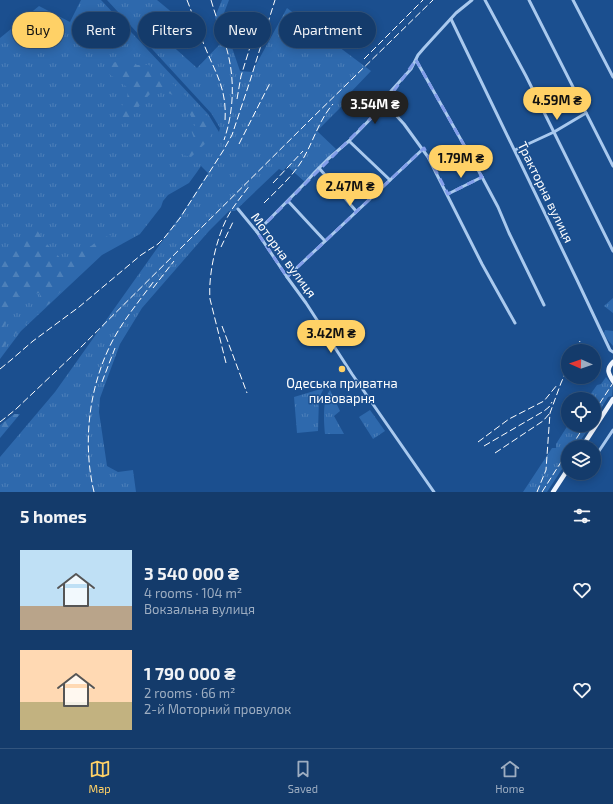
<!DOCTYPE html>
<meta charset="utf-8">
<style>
:root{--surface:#143b6b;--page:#214673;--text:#f1f3f6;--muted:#9dadc1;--line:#33557e;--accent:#ffd166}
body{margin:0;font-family:"Exo 2",sans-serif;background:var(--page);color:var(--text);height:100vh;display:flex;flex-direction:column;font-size:15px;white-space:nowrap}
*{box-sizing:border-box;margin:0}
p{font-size:13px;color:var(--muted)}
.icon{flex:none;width:22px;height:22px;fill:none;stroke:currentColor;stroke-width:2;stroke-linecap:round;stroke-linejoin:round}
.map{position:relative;height:492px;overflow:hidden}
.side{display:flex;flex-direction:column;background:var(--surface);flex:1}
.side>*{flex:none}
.top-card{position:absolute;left:12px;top:12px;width:400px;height:36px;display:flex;gap:8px}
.needle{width:26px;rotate:272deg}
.controls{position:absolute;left:561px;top:344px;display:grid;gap:8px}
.controls a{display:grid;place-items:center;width:40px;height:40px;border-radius:50%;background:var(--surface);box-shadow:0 2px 10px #0003,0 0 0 1px var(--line);font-size:20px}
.price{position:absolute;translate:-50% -34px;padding:0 9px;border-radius:14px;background:var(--accent);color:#111;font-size:13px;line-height:26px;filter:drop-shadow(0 1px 2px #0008)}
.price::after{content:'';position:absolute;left:50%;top:24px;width:12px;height:9px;margin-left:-6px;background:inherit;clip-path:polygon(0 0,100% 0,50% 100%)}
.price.current{background:#222;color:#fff}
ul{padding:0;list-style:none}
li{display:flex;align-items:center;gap:12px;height:100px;padding:0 20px}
li span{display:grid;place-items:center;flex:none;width:112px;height:80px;border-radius:0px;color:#555}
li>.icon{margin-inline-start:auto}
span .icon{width:48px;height:48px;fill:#fffc;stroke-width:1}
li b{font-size:17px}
h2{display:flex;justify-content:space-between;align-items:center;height:48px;padding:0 20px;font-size:17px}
.tag{padding:0 14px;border-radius:18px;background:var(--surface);box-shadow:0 2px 10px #0003,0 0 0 1px var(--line);font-size:14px;line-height:36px}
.tag.current{background:var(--accent);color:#111}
.tabs{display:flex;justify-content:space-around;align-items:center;height:56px;border-top:1px solid var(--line);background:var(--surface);font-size:11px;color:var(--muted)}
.tabs a{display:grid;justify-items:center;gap:2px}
.tabs .current{color:var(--accent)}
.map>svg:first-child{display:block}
</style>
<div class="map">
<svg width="613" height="492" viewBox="0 0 613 492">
<defs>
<pattern id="grass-tufts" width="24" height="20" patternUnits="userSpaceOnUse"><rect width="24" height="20" fill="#2e69ad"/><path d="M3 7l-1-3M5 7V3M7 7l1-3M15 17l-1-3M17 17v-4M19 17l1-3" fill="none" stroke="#4d80b9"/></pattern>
<pattern id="forest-firs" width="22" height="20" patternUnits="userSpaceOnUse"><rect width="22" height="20" fill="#2e69ad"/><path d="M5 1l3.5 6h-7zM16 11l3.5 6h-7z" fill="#4d80b9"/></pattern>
</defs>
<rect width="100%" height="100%" fill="#1b4f8f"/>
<g fill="url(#grass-tufts)">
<polygon points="81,0 101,0 208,114 219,132 220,128 211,113 107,0 157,0 174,14 165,24 175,32 167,41 197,68 222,42 215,17 222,0 229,0 224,13 225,27 240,71 252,72 287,8 371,71 349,94 351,97 317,131 336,149 305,182 287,166 283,171 279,169 235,211 229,211 209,231 142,308 120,344 100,398 99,412 107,466 118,472 133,470 136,492 0,492 0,457 55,392 185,209 208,173 201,166 197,172 189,183 168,195 163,201 161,207 140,234 102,255 21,331 0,359 0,38 39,6 70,22"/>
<polygon points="613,298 613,313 604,306"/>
<polygon points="605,330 613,331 613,346 607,339 604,333"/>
<polygon points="606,377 613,386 612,396 608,397 594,420 594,399 587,399 597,385 601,384"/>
<polygon points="324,388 319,398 318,431 297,433 294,397"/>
<path d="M330,390L340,411L334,416L344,434H325C324,422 322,400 330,390Z"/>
<polygon points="370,410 385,431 373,439 359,417"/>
<polygon points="568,425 591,425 576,447 568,447 568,460 547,492 523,492 552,448 556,448 556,444"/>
</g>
<g fill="url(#forest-firs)">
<polygon points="127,58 137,65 149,65 161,76 169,80 188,98 197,111 208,116 213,130 209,140 191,157 183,155 195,141 191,130 195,125 186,106 179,98 162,90 150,94 140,105 131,118 121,122 117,115 123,104 127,100 128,88 117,79 110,75 104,65 120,61"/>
<polygon points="35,227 44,241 67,265 78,252 91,246 100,239 111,235 110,242 99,255 84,266 49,304 38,311 9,340 0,351 0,338 3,333 21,319 29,308 37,305 40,296 39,293 34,294 26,300 23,295 12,299 11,305 16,304 3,328 0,328 0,257 13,247 24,247 26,239"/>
<polygon points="14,414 20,414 0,438 0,425"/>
</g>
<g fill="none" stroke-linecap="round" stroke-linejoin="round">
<g stroke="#a9c9ee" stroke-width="3">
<polyline points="485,0 526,76 613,251"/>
<polyline points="529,0 613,166"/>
<polyline points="573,0 613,77"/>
<polyline points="451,19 577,280 610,350 613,352"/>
<polyline points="416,60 482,177 498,207 509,233 544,305"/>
<polyline points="387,102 393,112 404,124 428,157 482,264 515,323"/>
<polyline points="349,141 390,180"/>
<polyline points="515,150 554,132 586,113"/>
<polyline points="319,168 356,211"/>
<polyline points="448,194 482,177"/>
<polyline points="288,201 325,241"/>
<polyline points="238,209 257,232 287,277 306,303 352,374 434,492"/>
<polyline points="257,232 307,181 315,172 328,159 349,141 383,106 387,102 391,91 411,69 418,55 424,48 456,13 472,0"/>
<polyline points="287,277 423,149"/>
<polyline points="595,457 613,430"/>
</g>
<g stroke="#f0f6ff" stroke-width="4.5">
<path d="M613,362C606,369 608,373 613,381"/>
<polyline points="582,447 613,399"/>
<polyline points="553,492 568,469"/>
</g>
<g stroke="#fff" stroke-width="1" stroke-dasharray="7 3" stroke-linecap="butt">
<path d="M187,0C193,15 198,31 205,47C216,74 227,89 225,121"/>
<path d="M211,0C216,17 222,33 227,50C235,79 234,111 224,140"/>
<polyline points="364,59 423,0"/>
<polyline points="237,99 241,76 251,44"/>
<polyline points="239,144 270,83"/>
<polyline points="273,183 303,151"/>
<path d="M264,203C278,189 293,176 303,159C314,140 319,120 333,104"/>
<polyline points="221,247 233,222"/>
<polyline points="153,288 174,261"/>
<polyline points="222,326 247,393"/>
<polyline points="575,351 580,341"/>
<path d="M226,363L210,299C208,276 216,239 227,218C233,206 242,196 250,185"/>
<polyline points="0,369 11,360 33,341 79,307 141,255 158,244 165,237 180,218 223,151 232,135 250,81 275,0"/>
<polyline points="102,382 115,348"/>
<polyline points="594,412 613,383"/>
<polyline points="0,422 15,410 72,356 309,121 433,0"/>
<polyline points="478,442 509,419 544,401 557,385"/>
<polyline points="484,446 544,411 549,407 552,402"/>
<polyline points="571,447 585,425"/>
<polyline points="495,453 543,421 550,413"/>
<path d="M94,492C82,442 89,384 114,338C125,318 140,300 154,281"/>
<polyline points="537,492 546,470 550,413 561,383 568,367"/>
<polyline points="542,492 568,451"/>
</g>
</g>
<path fill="none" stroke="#839eea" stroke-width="3" stroke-dasharray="8 5" stroke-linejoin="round" d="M416,60L482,177L448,194L424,148L287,277L257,232L383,106Z"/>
<circle fill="#ffd166" stroke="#1b4f8f" stroke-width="1.5" cx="342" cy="369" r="4"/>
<g text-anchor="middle" stroke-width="3" stroke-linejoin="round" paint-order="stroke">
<g font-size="13" fill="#fff" stroke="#1b4f8f">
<text transform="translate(546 192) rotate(64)" y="5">Тракторна вулиця</text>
<text transform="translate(284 255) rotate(54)" y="5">Моторна вулиця</text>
</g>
<g font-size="13" fill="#fff" stroke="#1b4f8f">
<text x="342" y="388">Одеська приватна<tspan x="342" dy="15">пивоварня</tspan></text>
</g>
</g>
</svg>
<div class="controls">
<a><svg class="needle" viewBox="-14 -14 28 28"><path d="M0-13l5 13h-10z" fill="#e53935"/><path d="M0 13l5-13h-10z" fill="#9dadc1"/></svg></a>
<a><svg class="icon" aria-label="locate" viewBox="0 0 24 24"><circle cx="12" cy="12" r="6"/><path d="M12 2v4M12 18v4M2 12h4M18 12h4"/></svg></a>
<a><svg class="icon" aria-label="layers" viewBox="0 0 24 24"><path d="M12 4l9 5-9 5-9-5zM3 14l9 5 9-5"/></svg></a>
</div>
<b class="price" style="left:557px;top:121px">4.59M ₴</b>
<b class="price current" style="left:375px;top:125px">3.54M ₴</b>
<b class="price" style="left:461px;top:179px">1.79M ₴</b>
<b class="price" style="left:350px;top:207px">2.47M ₴</b>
<b class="price" style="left:331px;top:354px">3.42M ₴</b>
<div class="top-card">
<a class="tag current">Buy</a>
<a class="tag">Rent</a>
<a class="tag">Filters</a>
<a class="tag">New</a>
<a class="tag">Apartment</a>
</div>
</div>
<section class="side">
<h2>5 homes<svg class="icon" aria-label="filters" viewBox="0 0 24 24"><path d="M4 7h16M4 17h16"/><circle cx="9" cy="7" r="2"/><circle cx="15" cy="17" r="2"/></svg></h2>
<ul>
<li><span style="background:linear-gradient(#bfe0f5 70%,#b9a48a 0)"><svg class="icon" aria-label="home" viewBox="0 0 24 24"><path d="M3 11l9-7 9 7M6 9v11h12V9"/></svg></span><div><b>3 540 000 ₴</b><p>4 rooms · 104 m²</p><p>Вокзальна вулиця</p></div><svg class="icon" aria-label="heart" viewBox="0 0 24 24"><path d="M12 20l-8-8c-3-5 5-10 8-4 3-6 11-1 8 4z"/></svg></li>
<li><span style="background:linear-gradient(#ffd9b3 65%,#c2b280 0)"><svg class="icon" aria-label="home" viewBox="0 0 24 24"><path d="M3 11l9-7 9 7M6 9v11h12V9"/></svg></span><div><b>1 790 000 ₴</b><p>2 rooms · 66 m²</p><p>2-й Моторний провулок</p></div><svg class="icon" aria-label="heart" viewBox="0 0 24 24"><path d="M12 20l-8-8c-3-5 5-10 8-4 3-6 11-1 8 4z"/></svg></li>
</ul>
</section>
<nav class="tabs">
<a class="current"><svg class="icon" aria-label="map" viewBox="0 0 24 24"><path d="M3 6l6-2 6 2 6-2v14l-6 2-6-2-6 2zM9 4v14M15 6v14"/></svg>Map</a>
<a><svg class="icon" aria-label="saved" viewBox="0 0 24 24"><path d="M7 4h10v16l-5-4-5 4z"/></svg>Saved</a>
<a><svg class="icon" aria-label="home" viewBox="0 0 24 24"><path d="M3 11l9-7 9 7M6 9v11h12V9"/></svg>Home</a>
</nav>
